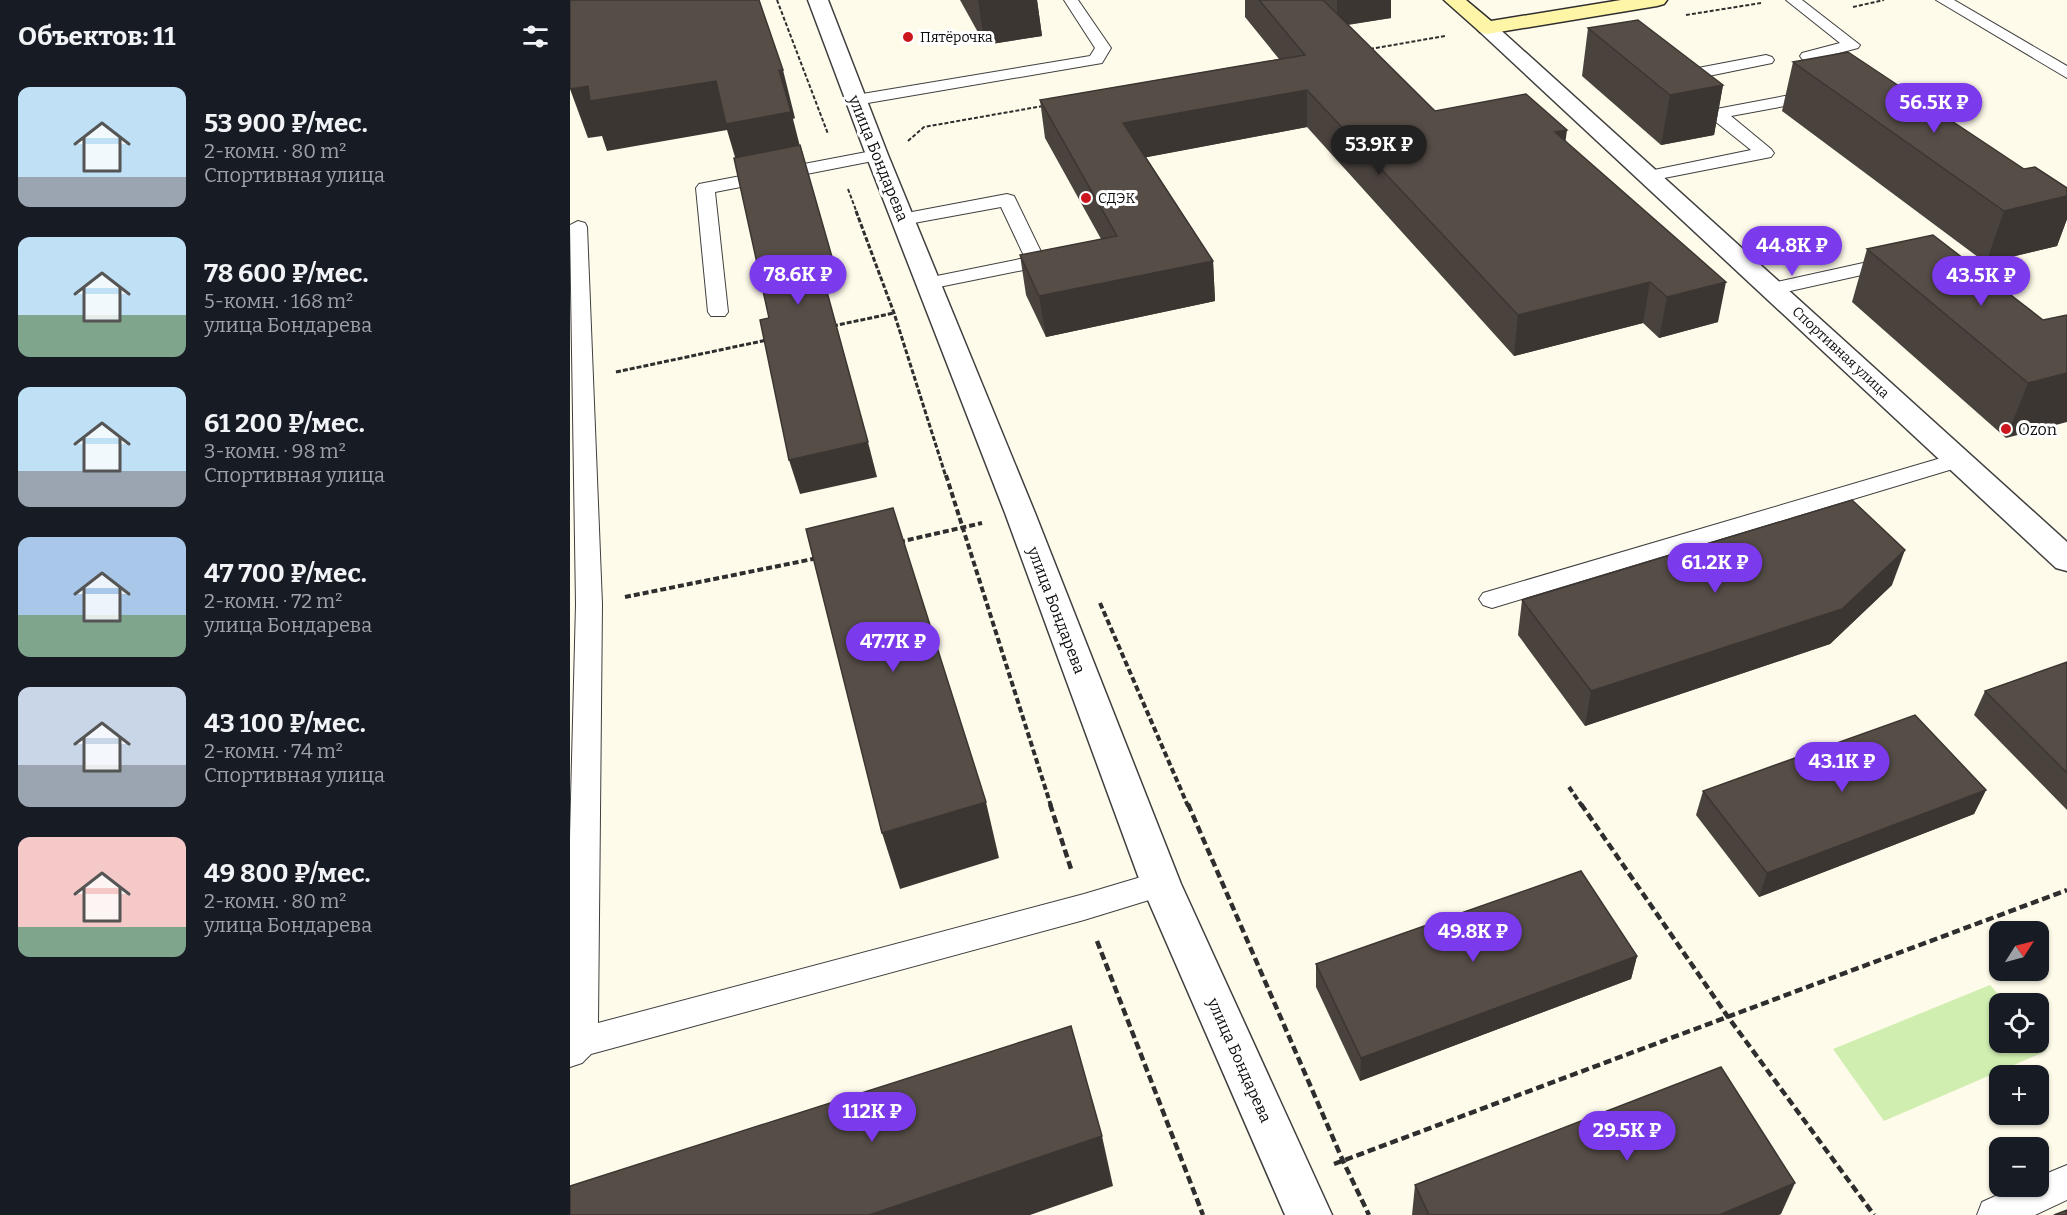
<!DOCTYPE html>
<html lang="ru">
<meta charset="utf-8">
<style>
:root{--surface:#171b24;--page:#242831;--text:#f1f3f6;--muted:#9ea1a6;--accent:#7c3aed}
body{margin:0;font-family:Bitter,serif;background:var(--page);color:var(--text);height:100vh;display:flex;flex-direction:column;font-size:22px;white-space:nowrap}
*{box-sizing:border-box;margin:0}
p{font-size:20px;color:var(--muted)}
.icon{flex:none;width:33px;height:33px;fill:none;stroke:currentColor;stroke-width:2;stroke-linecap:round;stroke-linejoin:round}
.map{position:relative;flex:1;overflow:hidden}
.panel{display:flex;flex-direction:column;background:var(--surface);width:570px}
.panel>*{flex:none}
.needle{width:39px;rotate:54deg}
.buttons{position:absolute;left:1419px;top:921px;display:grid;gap:12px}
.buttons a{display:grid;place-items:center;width:60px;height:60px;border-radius:12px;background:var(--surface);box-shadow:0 2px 4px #0004;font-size:30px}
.price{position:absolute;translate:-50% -51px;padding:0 14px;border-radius:21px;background:var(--accent);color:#fff;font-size:20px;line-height:39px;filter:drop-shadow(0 2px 3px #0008)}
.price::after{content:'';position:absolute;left:50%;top:36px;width:18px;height:14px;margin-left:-9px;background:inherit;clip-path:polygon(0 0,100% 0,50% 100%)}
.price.active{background:#222;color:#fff}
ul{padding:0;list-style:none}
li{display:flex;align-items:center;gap:18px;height:150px;padding:0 18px}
li span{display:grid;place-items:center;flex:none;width:168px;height:120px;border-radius:12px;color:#555}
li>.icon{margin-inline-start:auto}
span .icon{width:72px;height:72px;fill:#fffc;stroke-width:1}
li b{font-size:26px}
h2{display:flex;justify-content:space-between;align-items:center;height:72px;padding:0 18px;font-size:26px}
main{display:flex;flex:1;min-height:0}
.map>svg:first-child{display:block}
</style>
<main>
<section class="panel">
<h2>Объектов: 11<svg class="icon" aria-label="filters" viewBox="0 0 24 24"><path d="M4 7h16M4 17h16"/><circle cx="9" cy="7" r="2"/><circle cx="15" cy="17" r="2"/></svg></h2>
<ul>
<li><span style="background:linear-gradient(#bfe0f5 75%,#9aa5b1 0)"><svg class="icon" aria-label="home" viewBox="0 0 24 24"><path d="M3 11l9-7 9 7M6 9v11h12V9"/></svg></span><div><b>53 900 ₽/мес.</b><p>2-комн. · 80 m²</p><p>Спортивная улица</p></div></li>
<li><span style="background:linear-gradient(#bfe0f5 65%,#7fa58c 0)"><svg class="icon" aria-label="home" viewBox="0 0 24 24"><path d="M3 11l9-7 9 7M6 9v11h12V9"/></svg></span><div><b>78 600 ₽/мес.</b><p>5-комн. · 168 m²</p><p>улица Бондарева</p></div></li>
<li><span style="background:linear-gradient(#bfe0f5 70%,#9aa5b1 0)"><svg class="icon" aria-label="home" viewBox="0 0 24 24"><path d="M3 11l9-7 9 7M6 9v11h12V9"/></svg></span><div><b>61 200 ₽/мес.</b><p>3-комн. · 98 m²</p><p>Спортивная улица</p></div></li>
<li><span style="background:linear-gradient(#a9c7e8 65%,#7fa58c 0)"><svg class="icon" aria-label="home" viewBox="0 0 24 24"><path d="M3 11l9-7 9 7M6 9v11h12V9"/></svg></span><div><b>47 700 ₽/мес.</b><p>2-комн. · 72 m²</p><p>улица Бондарева</p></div></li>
<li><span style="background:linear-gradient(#c9d6e8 65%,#9aa5b1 0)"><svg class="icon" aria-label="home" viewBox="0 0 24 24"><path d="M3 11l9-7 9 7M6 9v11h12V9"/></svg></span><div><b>43 100 ₽/мес.</b><p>2-комн. · 74 m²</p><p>Спортивная улица</p></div></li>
<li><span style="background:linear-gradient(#f6c9c9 75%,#7fa58c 0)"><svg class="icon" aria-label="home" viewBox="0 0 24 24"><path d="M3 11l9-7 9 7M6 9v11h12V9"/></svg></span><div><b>49 800 ₽/мес.</b><p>2-комн. · 80 m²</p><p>улица Бондарева</p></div></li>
</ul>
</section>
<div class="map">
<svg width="1497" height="1215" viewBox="0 0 1497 1215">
<rect width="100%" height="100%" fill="#fffbeb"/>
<polygon fill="#d0eeb0" points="1420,985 1436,1003 1430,1004 1430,1042 1469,1042 1476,1051 1314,1121 1263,1049"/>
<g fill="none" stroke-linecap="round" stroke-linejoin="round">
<defs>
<g id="lane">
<polygon points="494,0 508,0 541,48 532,63 286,105 278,100 286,95 520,56 525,48"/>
<polygon points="1216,0 1232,0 1290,45 1288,48 1238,61 1232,59 1230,56 1232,53 1270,43"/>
<polygon points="1366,0 1384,0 1497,66 1497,78"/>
<path d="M1196,55L1202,57L1204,60L1202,63L1119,80L1118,84C1109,87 1104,84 1099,77L1107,72Z"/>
<polygon points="1247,90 1253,91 1255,95 1253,99 1161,116 1201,149 1204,153 1201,157 1079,181 1073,180 1070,176 1073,172 1079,171 1181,150 1141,118 1139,114 1141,110"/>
<polygon points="307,150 313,151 316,155 313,159 145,192 158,312 155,316 141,316 138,312 126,188 129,184"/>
<polygon points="437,194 444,196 446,200 476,262 473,266 359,289 352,287 349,283 352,279 455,258 431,207 333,225 326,223 324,219 326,215"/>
<polygon points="8,221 15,223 17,227 32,604 28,1023 514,894 591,871 602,875 606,884 602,893 514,920 21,1054 12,1063 0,1067 0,837 6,604 0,225"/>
<polygon points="1325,256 1332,258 1335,262 1332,266 1202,295 1195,293 1192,289 1195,285 1202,283"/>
<polygon points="1388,453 1396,455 1399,460 1396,465 922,608 913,605 909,599 913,593"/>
<polygon points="1497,1165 1497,1200 1465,1215 1407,1215 1412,1202 1448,1186 1468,1186 1468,1177"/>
</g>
<g id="street">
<polygon points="238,0 258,0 318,155 465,513 611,884 762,1215 715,1215 571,884 435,513 296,155"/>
<polygon points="917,22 924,24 1497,542 1497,571 1486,568 910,32 907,28 910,24"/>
</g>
<polygon id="secondary" points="874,0 896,0 921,21 1051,0 1097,0 1094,4 1087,6 917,34 910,32"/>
</defs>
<use href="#lane" stroke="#3f3f3f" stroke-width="2"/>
<use href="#street" stroke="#3f3f3f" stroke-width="3"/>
<use href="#secondary" stroke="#2e2e2e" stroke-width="3"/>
<g stroke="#2e2e2e" stroke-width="2" stroke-dasharray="4 2" stroke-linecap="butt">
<polyline points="207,0 258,134"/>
<polyline points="1283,7 1314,0"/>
<polyline points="1116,15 1191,3"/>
<polyline points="800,49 875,36"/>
<polyline points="338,141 354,127 473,106"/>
<polyline points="278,189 287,213"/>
</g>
<g stroke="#2e2e2e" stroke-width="3" stroke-dasharray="5 2" stroke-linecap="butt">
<polyline points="286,211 324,313 376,477"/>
<polyline points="263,326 324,313"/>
<polyline points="46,372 197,340"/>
</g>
<g stroke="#2e2e2e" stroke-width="4" stroke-dasharray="6 3" stroke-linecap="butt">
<polyline points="376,475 481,806"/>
<polyline points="329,542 412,523"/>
<polyline points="55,597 248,558"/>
<polyline points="530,603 618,806"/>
<polyline points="999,787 1012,806"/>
</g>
<g stroke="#2e2e2e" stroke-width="4.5" stroke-dasharray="8 4" stroke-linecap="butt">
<polyline points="480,804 502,872"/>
<polyline points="618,804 773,1161 799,1215"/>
<polyline points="1011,804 1158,1017 1304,1215"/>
<polyline points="527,941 633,1215"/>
<polyline points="764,1164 1497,890"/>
</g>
<use href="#lane" fill="#fff" fill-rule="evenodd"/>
<use href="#street" fill="#fff" fill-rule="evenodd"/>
<use href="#secondary" fill="#fff5a6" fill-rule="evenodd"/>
</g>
<g fill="#4a423d">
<polygon points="390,0 467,0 472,36 415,45"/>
<polygon points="675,0 821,0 821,18 778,25 865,111 995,142 1148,322 1089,338 1073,323 944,356 737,127 576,157 643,261 645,301 476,337 456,295 450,255 531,239 475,138 470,100 709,59 675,17"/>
<polygon points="1018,28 1153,85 1144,135 1091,145 1012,76"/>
<polygon points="1223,62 1454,169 1497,188 1497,219 1487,246 1416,263 1212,111"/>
<polygon points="1297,249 1473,320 1497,315 1436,438 1282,302"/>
<polygon points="1322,585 1260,644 1015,726 948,635 952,600"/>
<polygon points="1497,662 1497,810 1404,715 1415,691"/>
<polygon points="1416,790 1404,814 1189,897 1126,815 1133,791"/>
<polygon points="1067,956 1061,979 790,1081 746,987 746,964"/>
<polygon points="845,1185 1211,1214 1208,1215 842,1215"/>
</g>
<g fill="#3c3632">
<polygon points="408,0 467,0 472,36 415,45"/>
<polygon points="767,0 821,0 821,18 767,26"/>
<polygon points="213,70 225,118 223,119 234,162 170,174 157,130 37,151 32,136 18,138 0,89 18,86"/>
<polygon points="1153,85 1144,135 1091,145 1100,95"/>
<polygon points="737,90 737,127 557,161 553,123"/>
<polygon points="997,130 992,168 985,132"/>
<polygon points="1497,196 1497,219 1487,246 1416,263 1434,211"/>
<polygon points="262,257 270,289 257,292 248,259"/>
<polygon points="643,261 645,301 476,337 469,296"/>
<polygon points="1080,282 1073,323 944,356 948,315"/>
<polygon points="1156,282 1148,322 1089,338 1097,297"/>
<polygon points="1497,373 1497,422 1436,438 1458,383"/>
<polygon points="298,442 307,477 230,494 219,460"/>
<polygon points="1335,550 1322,585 1260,644 1015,726 1021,691"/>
<polygon points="1416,790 1404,814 1189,897 1197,873"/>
<polygon points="416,802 429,858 330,889 312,833"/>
<polygon points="1067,956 1061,979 790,1081 791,1058"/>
<polygon points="532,1136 543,1186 460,1215 299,1215"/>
<polygon points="1225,1183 1211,1214 1208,1215 1149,1215"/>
</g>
<g fill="#564d47" stroke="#3c3632" stroke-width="1.5">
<polygon points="0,0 189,0 213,70 209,70 221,112 156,124 146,81 20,101 18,86 0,89"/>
<polygon points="689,0 753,0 865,111 956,94 997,130 985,132 1156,282 1097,297 1080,282 948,315 737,90 553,123 643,261 469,296 450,255 547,236 470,100 735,55"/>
<polygon points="1068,20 1153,85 1100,95 1018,28"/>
<polygon points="1278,52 1454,169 1465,167 1497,188 1497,196 1434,211 1223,62"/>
<polygon points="230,145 262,257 248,259 298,442 219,460 190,320 199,318 164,158"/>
<polygon points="1363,235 1473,320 1497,315 1497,373 1458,383 1297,249"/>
<polygon points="1282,500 1335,550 1272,609 1021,691 952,600"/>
<polygon points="323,508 416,802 312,833 236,529"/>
<polygon points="1497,662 1497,773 1415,691"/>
<polygon points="1345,715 1416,790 1197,873 1133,791"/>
<polygon points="1011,871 1067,956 791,1058 746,964"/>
<polygon points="501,1026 532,1136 299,1215 0,1215 0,1186"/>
<polygon points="1151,1067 1225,1183 1149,1215 859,1215 845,1185"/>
<polygon points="1497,1210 1497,1215 1484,1215"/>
</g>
<g fill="#cb161e" stroke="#fff" stroke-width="2">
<circle cx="338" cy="37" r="6"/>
<circle cx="516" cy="198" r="6"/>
<circle cx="1436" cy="429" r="6"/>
</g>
<g text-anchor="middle" stroke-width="6" stroke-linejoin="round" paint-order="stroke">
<g font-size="14" fill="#0c0c0c" stroke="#fff" text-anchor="start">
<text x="350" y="42">Пятёрочка</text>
<text x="528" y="203">СДЭК</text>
</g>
<g font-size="14" fill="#0c0c0c" stroke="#fff">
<text transform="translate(1271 352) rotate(43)" y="5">Спортивная улица</text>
</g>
<g font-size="16" fill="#0c0c0c" stroke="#fff">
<text transform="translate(309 158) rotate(68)" y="6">улица Бондарева</text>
<text transform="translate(487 610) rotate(69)" y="6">улица Бондарева</text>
<text transform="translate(670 1060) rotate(66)" y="6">улица Бондарева</text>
</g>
<g font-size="16" fill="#0c0c0c" stroke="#fff" text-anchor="start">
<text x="1448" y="435">Ozon</text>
</g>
</g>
</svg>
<div class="buttons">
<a><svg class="needle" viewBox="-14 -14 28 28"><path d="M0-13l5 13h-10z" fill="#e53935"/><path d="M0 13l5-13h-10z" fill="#9ea1a6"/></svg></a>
<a><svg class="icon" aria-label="locate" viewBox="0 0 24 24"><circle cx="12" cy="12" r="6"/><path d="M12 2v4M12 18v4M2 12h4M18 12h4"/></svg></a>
<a>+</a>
<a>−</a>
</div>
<b class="price" style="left:1364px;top:134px">56.5K ₽</b>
<b class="price active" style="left:809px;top:176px">53.9K ₽</b>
<b class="price" style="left:1222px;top:277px">44.8K ₽</b>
<b class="price" style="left:228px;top:306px">78.6K ₽</b>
<b class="price" style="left:1411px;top:307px">43.5K ₽</b>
<b class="price" style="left:1145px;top:594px">61.2K ₽</b>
<b class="price" style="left:323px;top:673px">47.7K ₽</b>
<b class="price" style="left:1272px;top:793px">43.1K ₽</b>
<b class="price" style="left:903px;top:963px">49.8K ₽</b>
<b class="price" style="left:302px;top:1143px">112K ₽</b>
<b class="price" style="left:1057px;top:1162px">29.5K ₽</b>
</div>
</main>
